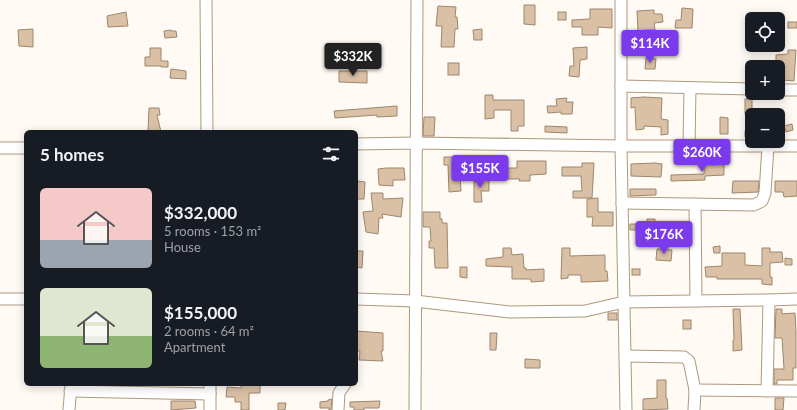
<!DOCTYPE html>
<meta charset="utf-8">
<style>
:root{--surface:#171b24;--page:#20242c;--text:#f1f3f6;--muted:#9ea1a6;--accent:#7c3aed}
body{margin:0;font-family:Lato,sans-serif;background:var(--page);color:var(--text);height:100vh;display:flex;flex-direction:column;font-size:15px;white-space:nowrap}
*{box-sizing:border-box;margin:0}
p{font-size:13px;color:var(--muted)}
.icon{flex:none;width:22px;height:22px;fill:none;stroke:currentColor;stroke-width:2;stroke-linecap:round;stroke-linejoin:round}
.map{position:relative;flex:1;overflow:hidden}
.side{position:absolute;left:24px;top:130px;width:334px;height:256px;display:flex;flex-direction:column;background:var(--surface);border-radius:6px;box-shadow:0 2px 10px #0003}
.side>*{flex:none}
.controls{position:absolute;left:745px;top:12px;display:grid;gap:8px}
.controls a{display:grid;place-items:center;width:40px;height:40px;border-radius:6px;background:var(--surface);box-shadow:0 2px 10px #0003;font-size:20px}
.price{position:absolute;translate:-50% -34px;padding:0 9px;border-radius:4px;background:var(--accent);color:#fff;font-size:13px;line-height:26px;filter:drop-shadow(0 1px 2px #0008)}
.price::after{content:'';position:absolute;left:50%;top:24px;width:12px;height:9px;margin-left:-6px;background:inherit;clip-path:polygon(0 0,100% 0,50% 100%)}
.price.selected{background:#222;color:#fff}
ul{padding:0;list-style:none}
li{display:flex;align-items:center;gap:12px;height:100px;padding:0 16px}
li span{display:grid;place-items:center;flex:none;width:112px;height:80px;border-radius:6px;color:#555}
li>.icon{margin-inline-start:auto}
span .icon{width:48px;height:48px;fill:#fffc;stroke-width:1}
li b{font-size:17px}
h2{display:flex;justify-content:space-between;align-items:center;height:48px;padding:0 16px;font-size:17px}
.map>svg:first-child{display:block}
</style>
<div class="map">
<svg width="797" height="410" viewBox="0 0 797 410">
<rect width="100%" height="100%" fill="#fffaf4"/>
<g fill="#dac1a6" stroke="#9d866c">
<polygon points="524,5 535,5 535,25 524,24"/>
<polygon points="438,6 456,7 455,17 457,17 458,29 455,29 454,47 441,47 442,26 436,26"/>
<polygon points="682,8 693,9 692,28 675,28 676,20 681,20"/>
<polygon points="590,9 612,9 612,28 598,27 598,35 582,35 582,27 572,27 572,20 590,19"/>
<polygon points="654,10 654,14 662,14 663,22 654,23 655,30 645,30 645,38 637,38 637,30 638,30 637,11"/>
<polygon points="126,12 128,26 108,27 107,16"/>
<rect x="558" y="12" width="8" height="8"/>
<rect x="788" y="22" width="9" height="6"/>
<polygon points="33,29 33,47 19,46 18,30"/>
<polygon points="482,29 482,40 474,40 473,30"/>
<polygon points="171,30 171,31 176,31 177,37 165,38 164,31"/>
<polygon points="587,47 587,59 580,60 579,77 569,76 570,66 574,66 573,48"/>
<polygon points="150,48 161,48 161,61 168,61 168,67 161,67 161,66 145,66 145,57 150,57"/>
<polygon points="788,50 796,50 794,81 783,80 784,65 776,65 776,55 788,54"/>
<polygon points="646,58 656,59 655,69 645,69"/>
<rect x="448" y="63" width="11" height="12"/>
<polygon points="171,69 186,71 186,79 170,78"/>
<polygon points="339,71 367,71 367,83 339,82"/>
<polygon points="485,95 493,95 493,100 524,100 524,126 518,126 518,131 511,131 511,110 494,110 494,118 485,119"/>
<polygon points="644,97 662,98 661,119 668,120 668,134 661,135 661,127 644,126 644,129 636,130 635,107 631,108 631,98"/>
<polygon points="567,98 566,102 573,102 572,114 561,114 561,112 548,113 547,106 557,106 556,99"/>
<rect x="745" y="99" width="7" height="15"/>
<polygon points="397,106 397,116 377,117 377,115 335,118 334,111"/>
<polygon points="149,108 159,108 160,115 157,115 161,132 148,132"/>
<polygon points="424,117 435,117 434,136 423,136"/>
<polygon points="720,117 728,118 728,134 720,134"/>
<polygon points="792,124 793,130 786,132 784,126"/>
<polygon points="545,126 567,127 567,133 545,132"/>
<polygon points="752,130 752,137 745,137 745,131"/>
<polygon points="444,157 453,157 453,159 459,159 461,191 449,192 448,165 444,165"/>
<polygon points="704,159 711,159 711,165 724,164 724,175 705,176 705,180 671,181 671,175 704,174"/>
<polygon points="517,161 546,161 546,174 530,175 530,181 519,181 520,179 503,179 504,168 517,168"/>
<polygon points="582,163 594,163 592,198 573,198 573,191 582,191 581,176 562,176 562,167 582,167"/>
<polygon points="655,163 662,164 661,177 631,176 631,164"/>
<polygon points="386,168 404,168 405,180 393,180 393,186 379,185 378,169"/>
<polygon points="489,180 489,191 481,191 482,202 474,202 474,181"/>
<polygon points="357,181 365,182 364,199 356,199"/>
<polygon points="733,181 759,181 758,192 732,193"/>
<polygon points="775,181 797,181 797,196 784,197 783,192 775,192"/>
<polygon points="630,189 656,189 656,195 630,196"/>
<polygon points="371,193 383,193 383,199 403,198 401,217 382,214 383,218 379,218 378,234 366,232 363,212 373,211"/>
<polygon points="598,198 598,212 613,212 613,226 592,226 593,217 587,217 587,199"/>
<polygon points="423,212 440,212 440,219 442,219 442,223 447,223 448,268 435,268 434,248 429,248 429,241 431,241 430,227 423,227"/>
<polygon points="647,219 655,219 655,224 669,223 669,230 630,230 630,224 647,224"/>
<polygon points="720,246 720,253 714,253 713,247"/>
<polygon points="503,248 511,248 512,255 523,254 524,268 526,268 526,270 544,269 544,281 531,282 531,279 512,279 512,267 486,266 486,259 503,257"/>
<polygon points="562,248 570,248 570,256 605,255 605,271 607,271 608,281 583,282 581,282 581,275 568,275 568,278 561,279"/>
<polygon points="762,248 770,248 770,252 782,252 783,262 770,263 770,277 772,277 772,285 762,284 762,279 717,279 717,277 706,277 705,267 722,266 722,253 745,253 745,265 762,266"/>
<polygon points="657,249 672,250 671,261 656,260"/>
<polygon points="356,251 363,251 362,268 356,267"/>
<polygon points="785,258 792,259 792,265 785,265"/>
<polygon points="460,267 467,267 467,278 460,277"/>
<rect x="632" y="269" width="8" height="6"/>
<polygon points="733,309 740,309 742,350 733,351 733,340 734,340"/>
<polygon points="776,309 782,309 782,314 795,313 796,331 796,368 793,368 793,380 777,380 777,384 774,384 774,369 784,369 782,338 775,338"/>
<rect x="608" y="313" width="9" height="7"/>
<rect x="683" y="320" width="8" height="9"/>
<polygon points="356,331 383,333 383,351 381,351 383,361 359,360 360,351 356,351"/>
<polygon points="490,333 497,333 496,350 490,350"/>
<polygon points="525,359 540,360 540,368 525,368"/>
<polygon points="657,380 666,380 666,398 667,398 668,409 643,410 643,399 657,398"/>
<polygon points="241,385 260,385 260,393 249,393 249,410 241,410 241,402 235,402 235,397 226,397 227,387 241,388"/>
<polygon points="775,398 784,398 783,410 775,410"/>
<polygon points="332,399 331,410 329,410 329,408 320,408 320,402 328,401 328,400"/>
<polygon points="171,401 195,401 196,408 171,410"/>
<polygon points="380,401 379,408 364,408 364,410 354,410 354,407 350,407 350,402"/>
<polygon points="278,403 286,403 285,410 278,410"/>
</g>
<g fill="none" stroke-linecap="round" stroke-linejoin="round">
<defs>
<g id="minor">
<polyline points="206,0 207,132"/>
<polyline points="621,0 621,146 626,410"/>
<polyline points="621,86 752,89"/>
<polyline points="778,90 797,90"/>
<polyline points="356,144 416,143 621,146 797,146"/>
<polyline points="689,146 690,88"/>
<polyline points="0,148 26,148"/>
<polyline points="622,203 754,205 762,201 765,193 768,146"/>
<polyline points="695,204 696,301"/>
<polyline points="0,299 26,299"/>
<polyline points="356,299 415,301 510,312 585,311 624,302 769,300 797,299"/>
<polyline points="625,356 684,357 689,361 695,390 694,410"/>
<polyline points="210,384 210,410"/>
<polyline points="695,390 797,391"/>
<polyline points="70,391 210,394"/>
<polyline points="767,391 769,300"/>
<polyline points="69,410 71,385"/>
<polyline points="338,410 339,393 345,384"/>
<polyline points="415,410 417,0"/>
</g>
</defs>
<use href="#minor" stroke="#af987e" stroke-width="13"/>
<use href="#minor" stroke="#fff" stroke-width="11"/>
</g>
</svg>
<div class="controls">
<a><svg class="icon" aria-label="locate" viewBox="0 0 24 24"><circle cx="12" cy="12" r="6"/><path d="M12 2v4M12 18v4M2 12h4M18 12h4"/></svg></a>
<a>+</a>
<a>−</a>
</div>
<b class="price" style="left:650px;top:64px">$114K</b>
<b class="price selected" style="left:353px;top:77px">$332K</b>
<b class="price" style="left:702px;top:173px">$260K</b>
<b class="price" style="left:480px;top:189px">$155K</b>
<b class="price" style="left:664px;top:255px">$176K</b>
<section class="side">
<h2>5 homes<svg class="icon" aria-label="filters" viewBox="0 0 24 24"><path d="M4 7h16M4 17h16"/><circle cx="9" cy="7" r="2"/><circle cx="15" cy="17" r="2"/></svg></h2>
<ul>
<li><span style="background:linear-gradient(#f6c9c9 65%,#9aa5b1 0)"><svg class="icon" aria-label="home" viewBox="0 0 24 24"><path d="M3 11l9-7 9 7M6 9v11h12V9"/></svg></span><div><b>$332,000</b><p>5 rooms · 153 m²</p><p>House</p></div></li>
<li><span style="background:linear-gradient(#dfe7d0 60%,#8fb573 0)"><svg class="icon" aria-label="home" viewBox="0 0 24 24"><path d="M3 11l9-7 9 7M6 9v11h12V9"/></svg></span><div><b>$155,000</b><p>2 rooms · 64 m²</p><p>Apartment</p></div></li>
</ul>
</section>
</div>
